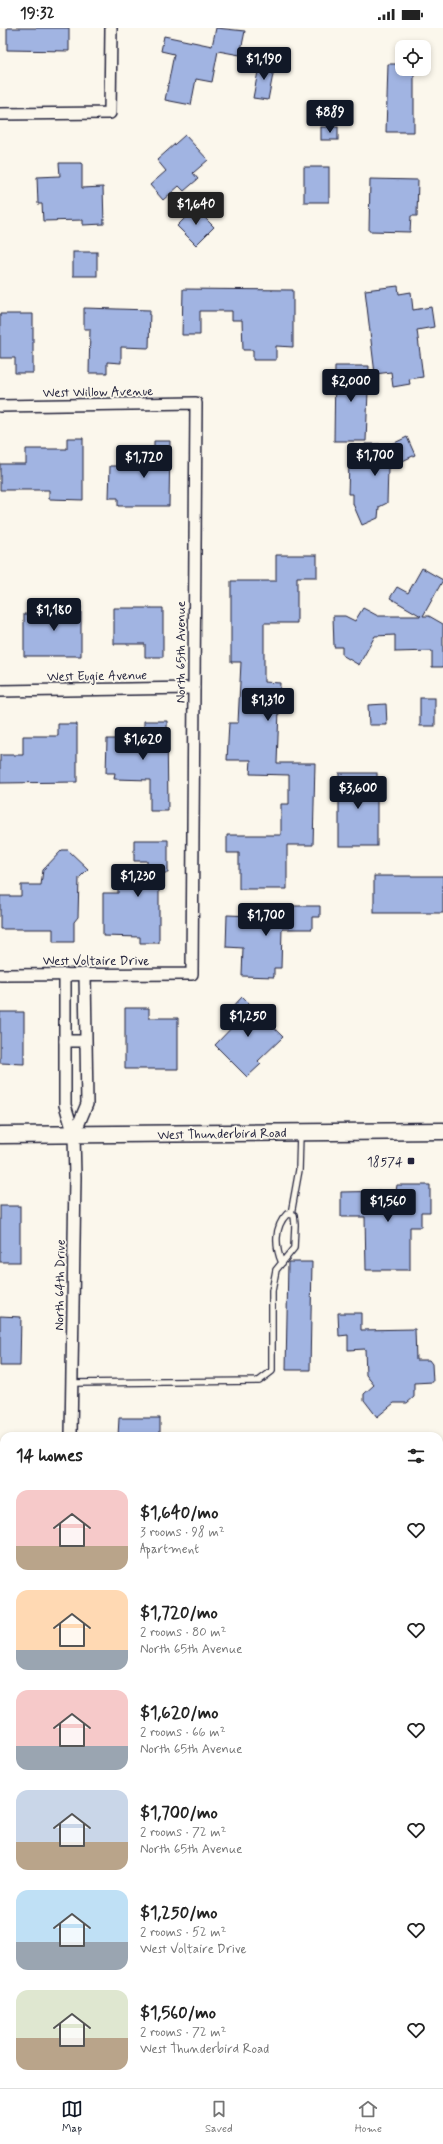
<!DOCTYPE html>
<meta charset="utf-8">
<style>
:root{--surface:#fff;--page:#f6f6f6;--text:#222;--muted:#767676;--line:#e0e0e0;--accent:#111827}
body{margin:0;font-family:Mynerve,sans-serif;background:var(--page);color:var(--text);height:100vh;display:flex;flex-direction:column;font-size:15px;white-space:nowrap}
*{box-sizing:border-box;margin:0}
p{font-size:13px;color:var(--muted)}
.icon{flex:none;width:22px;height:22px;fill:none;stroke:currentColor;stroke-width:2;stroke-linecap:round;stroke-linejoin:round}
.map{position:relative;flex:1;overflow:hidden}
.panel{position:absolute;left:0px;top:1404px;width:443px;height:656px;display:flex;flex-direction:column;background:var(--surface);border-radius:12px 12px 0 0;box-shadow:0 2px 6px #0003}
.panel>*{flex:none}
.buttons{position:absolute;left:395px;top:12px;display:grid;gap:8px}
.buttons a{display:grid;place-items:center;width:36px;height:36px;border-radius:8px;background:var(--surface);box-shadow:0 2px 6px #0003;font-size:20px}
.price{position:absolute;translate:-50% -34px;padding:0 9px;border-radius:4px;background:var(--accent);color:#fff;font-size:13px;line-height:26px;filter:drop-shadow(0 1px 2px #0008)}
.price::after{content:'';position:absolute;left:50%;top:24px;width:12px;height:9px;margin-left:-6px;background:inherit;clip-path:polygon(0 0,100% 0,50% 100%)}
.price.current{background:#222;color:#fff}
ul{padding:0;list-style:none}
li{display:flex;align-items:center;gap:12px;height:100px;padding:0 16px}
li span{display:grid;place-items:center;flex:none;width:112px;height:80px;border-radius:12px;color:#555}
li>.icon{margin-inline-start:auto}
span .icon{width:48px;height:48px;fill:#fffc;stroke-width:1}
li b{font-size:17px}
h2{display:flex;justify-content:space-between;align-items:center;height:48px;padding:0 16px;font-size:17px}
.status{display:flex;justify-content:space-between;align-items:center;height:28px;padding:0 20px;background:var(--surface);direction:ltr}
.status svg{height:11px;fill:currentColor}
.menu{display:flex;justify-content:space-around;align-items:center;height:56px;border-top:1px solid var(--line);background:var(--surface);font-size:11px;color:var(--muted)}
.menu a{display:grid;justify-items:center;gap:2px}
.menu .current{color:var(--accent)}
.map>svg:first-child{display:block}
</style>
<div class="status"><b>19:32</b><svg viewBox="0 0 49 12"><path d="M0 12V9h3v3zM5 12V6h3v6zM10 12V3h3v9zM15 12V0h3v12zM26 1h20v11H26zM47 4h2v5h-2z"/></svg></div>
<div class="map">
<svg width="443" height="2060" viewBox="0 0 443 2060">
<rect width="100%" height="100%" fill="#fbf7ec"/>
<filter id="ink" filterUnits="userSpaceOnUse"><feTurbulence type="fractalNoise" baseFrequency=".025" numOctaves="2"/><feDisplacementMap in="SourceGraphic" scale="8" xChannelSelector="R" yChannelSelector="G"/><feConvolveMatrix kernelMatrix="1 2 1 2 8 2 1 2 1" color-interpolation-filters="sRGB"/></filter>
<g filter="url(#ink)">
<g fill="#a1b4e2" stroke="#22223b">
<polygon points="7,0 69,0 69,23 7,22"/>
<polygon points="216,0 245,3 240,27 218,23 212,54 196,51 191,77 165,72 174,26 161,23 164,8 212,18"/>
<polygon points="260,33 275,36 268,72 253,70"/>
<polygon points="388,36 402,36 402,41 414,41 414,104 386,104"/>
<rect x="321" y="99" width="17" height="13"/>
<polygon points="185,107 208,132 193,145 198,151 184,163 179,158 163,172 150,157 166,143 157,132"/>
<polygon points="59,135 82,135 82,160 103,159 104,196 83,197 83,192 43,193 42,176 38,176 37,149 60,148"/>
<rect x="304" y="139" width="25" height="35"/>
<polygon points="370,151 418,152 417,188 411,188 410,204 369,203"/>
<polygon points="195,180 214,199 196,217 177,198"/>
<rect x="73" y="224" width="24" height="24"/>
<polygon points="398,258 399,266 411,264 413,282 431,279 434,299 417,302 423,349 409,351 410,356 393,359 391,344 375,346 365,262"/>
<polygon points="183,261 293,262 293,319 276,318 276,332 253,332 253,322 243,322 242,292 232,292 232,283 200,283 200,307 182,307"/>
<polygon points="84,280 150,282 149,320 121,319 121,335 107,334 107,345 89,345 90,301 84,301"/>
<polygon points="0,286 33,286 33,345 15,345 15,330 0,330"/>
<polygon points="335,338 369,338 366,413 334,413"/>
<polygon points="407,409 415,427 388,440 387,475 379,479 378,490 362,497 353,476 353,466 348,466 349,434 365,435 365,416 380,416 382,421"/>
<polygon points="67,410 83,410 83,472 49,471 49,462 0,462 0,436 26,436 26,421 67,421"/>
<polygon points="154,413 170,413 169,478 118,478 118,470 109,470 110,438 138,438 139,424 154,424"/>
<polygon points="276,527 317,527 317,549 297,549 297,595 264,595 264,654 280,655 277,735 315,735 313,817 287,817 287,861 239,861 239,825 227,825 227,807 281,807 281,776 289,776 289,747 250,746 251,732 227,732 229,695 238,695 241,634 231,634 231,553 276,553"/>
<polygon points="422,540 443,552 423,588 429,588 443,596 443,639 432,639 432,623 395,624 395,607 375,608 359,637 342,627 342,619 334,619 333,588 345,588 355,593 363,580 378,588 421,588 390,570 397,559 408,565"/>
<polygon points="47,578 81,578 81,628 24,628 24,586 47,586"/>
<polygon points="114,580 163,580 163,629 145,629 145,616 114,616"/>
<rect x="420" y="670" width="15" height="28"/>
<polygon points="386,676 387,697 369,697 368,677"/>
<polygon points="144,693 167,693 168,783 150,783 150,752 114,751 115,745 106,745 107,711 136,711 136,701 144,701"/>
<polygon points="58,696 77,696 77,754 0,755 0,727 23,727 23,708 58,708"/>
<rect x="339" y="745" width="38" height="73"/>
<polygon points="134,812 168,812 168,845 159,845 159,915 140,915 140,909 103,908 103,865 118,865 118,858 147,858 147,833 134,833"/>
<polygon points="62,822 68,822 88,841 79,850 78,889 74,894 74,914 53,914 53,901 0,901 0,868 21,868 21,857 41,857 43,842"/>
<rect x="374" y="848" width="69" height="37"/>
<polygon points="281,878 320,878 320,889 312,889 312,901 282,901 281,940 274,940 274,949 242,948 243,920 226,919 227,887 281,889"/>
<polygon points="242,969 283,1009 258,1033 261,1036 247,1049 215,1017 239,992 229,983"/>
<polygon points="125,980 149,980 149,990 178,990 178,1041 125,1041"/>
<polygon points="0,984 24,984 24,1036 0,1035"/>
<polygon points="397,1157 430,1157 430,1184 421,1184 421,1199 410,1199 410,1242 366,1242 365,1189 341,1189 341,1164 396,1163"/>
<rect x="0" y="1178" width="20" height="56"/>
<polygon points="288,1234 312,1234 310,1342 286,1342"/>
<polygon points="338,1285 361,1285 361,1302 415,1301 416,1332 429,1332 432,1336 433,1354 414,1355 414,1369 407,1375 394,1375 377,1389 364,1372 364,1366 374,1357 366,1347 365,1321 348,1322 348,1307 339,1308"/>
<polygon points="0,1288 21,1289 20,1338 0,1338"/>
<polygon points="119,1390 160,1390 160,1408 118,1408"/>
</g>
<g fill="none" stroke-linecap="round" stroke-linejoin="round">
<defs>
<g id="lane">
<polyline points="291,1186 299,1142 300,1105"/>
<path d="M71,1355L259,1353L272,1343V1263L276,1242L294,1220L295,1197L294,1187L287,1186C274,1199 275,1219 282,1235"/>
</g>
<g id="street">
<polyline points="0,86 110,85 111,0"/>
<polyline points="0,378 196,375 192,946 0,947"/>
<polyline points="0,663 194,660"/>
<polyline points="65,946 65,1077 74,1107 75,1149 71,1408"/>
<polyline points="65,1013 85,1013"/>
<polyline points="74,1107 87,1076 85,946"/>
</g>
<polyline id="secondary" points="0,1107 443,1103"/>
</defs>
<use href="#lane" stroke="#22223b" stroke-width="8"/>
<use href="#street" stroke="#22223b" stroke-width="14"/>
<use href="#secondary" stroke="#22223b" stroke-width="19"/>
<use href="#lane" stroke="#fbf7ec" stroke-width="5.5"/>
<use href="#street" stroke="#fbf7ec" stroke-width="11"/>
<use href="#secondary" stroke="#fbf7ec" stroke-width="16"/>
</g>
</g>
<rect fill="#22223b" stroke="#fbf7ec" stroke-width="1.5" x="407" y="1129" width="8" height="8" rx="2"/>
<g text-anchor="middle" stroke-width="3.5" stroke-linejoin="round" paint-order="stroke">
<g font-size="13" fill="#22223b" stroke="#fbf7ec">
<text transform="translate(98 363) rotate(-1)" y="5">West Willow Avenue</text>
<text transform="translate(180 624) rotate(-90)" y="5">North 65th Avenue</text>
<text transform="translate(97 647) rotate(-1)" y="5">West Eugie Avenue</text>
<text x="96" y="937">West Voltaire Drive</text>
<text transform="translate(222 1105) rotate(-1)" y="5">West Thunderbird Road</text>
<text transform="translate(59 1257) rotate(-89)" y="5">North 64th Drive</text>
</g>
<g font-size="13" fill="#22223b" stroke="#fbf7ec" text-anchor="end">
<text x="403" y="1138">18574</text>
</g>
</g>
</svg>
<div class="buttons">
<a><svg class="icon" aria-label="locate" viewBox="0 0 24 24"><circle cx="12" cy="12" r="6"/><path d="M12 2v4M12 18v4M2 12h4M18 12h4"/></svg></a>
</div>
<b class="price" style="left:264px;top:53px">$1,190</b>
<b class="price" style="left:330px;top:106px">$889</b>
<b class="price current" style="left:196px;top:198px">$1,640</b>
<b class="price" style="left:351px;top:375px">$2,000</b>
<b class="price" style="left:375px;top:449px">$1,700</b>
<b class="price" style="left:144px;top:451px">$1,720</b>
<b class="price" style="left:54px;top:604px">$1,180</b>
<b class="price" style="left:268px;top:694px">$1,310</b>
<b class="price" style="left:143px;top:733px">$1,620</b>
<b class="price" style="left:358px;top:782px">$3,600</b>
<b class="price" style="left:138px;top:870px">$1,230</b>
<b class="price" style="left:266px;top:909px">$1,700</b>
<b class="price" style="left:248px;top:1010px">$1,250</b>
<b class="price" style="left:388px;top:1195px">$1,560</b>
<section class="panel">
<h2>14 homes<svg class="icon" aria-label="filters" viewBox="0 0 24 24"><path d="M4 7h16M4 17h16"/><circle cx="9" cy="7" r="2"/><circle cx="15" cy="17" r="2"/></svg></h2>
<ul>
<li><span style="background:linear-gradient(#f6c9c9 70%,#b9a48a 0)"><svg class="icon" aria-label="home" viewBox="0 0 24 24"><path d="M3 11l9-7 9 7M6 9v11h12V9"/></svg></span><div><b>$1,640/mo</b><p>3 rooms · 98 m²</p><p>Apartment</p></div><svg class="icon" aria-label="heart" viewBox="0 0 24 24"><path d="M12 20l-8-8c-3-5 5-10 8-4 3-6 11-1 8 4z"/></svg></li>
<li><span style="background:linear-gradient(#ffd9b3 75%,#9aa5b1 0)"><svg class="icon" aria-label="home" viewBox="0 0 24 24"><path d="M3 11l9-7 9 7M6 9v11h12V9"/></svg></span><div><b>$1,720/mo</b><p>2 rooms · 80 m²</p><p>North 65th Avenue</p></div><svg class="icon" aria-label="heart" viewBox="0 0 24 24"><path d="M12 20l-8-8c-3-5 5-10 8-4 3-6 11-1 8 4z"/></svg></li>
<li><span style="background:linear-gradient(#f6c9c9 70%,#9aa5b1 0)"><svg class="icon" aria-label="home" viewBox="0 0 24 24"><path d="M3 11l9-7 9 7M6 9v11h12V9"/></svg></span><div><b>$1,620/mo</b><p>2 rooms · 66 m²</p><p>North 65th Avenue</p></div><svg class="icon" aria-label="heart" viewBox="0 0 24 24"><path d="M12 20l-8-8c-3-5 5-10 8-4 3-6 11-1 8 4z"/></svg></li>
<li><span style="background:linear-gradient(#c9d6e8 65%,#b9a48a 0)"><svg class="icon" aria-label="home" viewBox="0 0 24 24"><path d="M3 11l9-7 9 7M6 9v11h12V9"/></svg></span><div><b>$1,700/mo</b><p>2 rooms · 72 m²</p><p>North 65th Avenue</p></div><svg class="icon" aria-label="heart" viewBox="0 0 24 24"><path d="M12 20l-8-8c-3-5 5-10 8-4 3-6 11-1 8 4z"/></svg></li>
<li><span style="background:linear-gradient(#bfe0f5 65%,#9aa5b1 0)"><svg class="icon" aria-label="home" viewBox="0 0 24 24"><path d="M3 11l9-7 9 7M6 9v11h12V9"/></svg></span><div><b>$1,250/mo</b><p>2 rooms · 52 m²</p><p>West Voltaire Drive</p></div><svg class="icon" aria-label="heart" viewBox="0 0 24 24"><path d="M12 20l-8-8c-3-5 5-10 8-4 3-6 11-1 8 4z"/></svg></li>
<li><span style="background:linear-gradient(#dfe7d0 60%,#b9a48a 0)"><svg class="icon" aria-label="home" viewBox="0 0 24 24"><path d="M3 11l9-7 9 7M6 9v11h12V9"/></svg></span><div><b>$1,560/mo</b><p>2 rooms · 72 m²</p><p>West Thunderbird Road</p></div><svg class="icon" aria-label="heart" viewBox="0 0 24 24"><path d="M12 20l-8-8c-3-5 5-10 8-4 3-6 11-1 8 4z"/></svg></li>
</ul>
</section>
</div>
<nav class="menu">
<a class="current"><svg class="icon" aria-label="map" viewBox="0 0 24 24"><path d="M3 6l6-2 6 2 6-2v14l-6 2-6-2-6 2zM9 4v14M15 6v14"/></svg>Map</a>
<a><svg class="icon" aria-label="saved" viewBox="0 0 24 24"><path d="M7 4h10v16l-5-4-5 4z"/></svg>Saved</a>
<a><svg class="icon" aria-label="home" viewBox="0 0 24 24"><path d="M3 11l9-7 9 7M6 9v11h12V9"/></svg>Home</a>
</nav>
